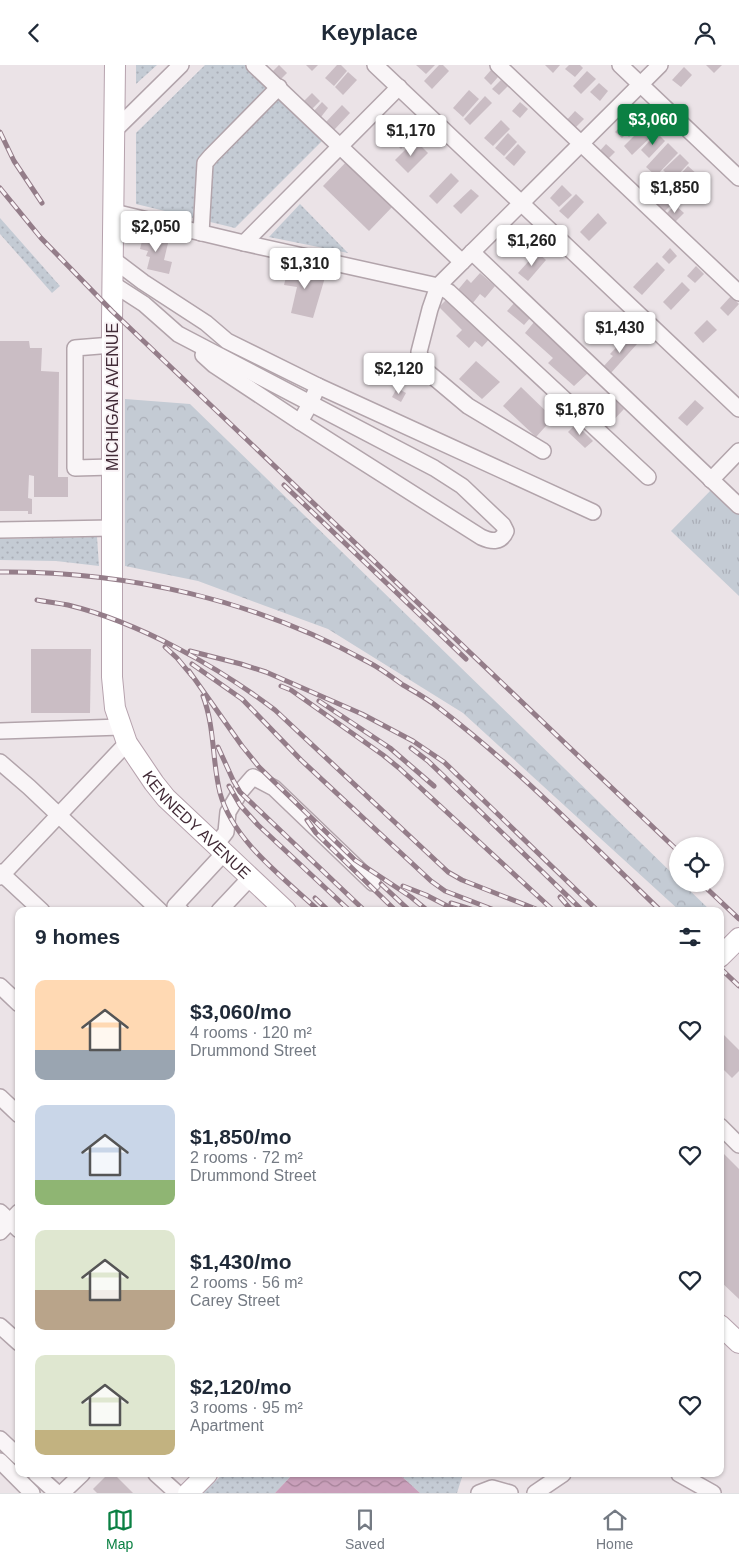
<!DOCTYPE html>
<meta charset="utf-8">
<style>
:root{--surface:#fff;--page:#f2f2f3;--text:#1f2937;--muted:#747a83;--line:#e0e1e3;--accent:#0b8043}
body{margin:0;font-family:Helvetica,sans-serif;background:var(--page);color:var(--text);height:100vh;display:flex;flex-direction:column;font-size:19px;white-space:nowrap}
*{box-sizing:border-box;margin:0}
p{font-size:16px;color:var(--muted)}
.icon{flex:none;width:28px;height:28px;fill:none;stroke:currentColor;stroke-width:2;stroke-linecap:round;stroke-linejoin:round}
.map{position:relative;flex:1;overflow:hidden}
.drawer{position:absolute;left:15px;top:842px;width:709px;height:570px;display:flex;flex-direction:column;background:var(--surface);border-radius:10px;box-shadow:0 1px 4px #0004}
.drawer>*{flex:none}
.buttons{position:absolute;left:669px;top:772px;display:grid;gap:10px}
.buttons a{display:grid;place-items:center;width:55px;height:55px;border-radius:50%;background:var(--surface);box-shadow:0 1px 4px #0004;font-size:25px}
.price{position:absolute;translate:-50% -42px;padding:0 11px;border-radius:5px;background:#fff;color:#222;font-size:16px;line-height:32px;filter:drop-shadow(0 1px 2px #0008)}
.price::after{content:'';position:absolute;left:50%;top:30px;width:15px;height:11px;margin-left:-8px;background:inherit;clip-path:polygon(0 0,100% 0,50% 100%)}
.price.current{background:var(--accent);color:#fff}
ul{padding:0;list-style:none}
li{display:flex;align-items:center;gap:15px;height:125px;padding:0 20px}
li span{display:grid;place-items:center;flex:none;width:140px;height:100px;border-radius:10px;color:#555}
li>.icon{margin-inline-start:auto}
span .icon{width:60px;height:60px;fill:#fffc;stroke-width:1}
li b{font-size:21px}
h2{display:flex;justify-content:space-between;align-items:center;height:60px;padding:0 20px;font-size:21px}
header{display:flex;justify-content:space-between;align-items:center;height:65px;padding:0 20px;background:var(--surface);font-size:22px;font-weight:600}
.menu{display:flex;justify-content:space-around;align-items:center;height:70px;border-top:1px solid var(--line);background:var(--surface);font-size:14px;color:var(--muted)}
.menu a{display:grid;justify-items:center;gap:2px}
.menu .current{color:var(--accent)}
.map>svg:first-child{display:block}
</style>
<header><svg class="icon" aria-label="back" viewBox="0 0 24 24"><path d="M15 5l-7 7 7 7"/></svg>Keyplace<svg class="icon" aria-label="person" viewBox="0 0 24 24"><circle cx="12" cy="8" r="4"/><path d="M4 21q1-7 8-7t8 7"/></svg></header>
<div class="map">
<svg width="739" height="1428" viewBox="0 0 739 1428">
<defs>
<pattern id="grass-dots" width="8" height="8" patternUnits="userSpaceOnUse" patternTransform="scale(1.25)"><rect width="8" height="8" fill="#c4cbd4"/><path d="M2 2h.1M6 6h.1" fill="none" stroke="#aaaeb7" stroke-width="1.8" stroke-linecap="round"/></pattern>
<pattern id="forest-crowns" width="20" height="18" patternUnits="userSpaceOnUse" patternTransform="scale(1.25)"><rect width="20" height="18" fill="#c4cbd4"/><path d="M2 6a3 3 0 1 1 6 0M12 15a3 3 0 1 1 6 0" fill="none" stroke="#aaaeb7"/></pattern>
<pattern id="park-tufts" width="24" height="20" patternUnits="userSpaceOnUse" patternTransform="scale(1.25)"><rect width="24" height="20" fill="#c4cbd4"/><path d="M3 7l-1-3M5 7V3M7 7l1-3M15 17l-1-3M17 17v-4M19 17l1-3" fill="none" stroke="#aaaeb7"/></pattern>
<pattern id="water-waves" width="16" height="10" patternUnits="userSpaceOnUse" patternTransform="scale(1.25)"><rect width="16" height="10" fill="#c99fba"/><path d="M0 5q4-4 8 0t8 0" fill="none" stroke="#a58298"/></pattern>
</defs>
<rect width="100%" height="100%" fill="#ebe3e7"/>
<g fill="url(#grass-dots)">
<polygon points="136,0 157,0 136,19"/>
<polygon points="205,0 251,0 328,70 235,163 136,139 136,68"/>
<polygon points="300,139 348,188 269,172"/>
<polygon points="0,153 60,221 52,228 0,169"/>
<polygon points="97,472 99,501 56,496 0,495 0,474"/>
<polygon points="223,1409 293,1409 275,1428 203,1428"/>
<polygon points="399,1409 463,1409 457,1428 420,1428"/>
</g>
<polygon fill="url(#forest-crowns)" points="125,334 190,339 677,813 678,819 683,819 711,846 680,846 463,648 328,564 198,516 125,501"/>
<polygon fill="url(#park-tufts)" points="713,423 739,446 739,531 671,466"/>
<polygon fill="url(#water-waves)" points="293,1409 399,1409 420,1428 275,1428"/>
<g fill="#cabdc4">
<polygon points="279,0 287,8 279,16 271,8"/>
<polygon points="306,0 318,0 312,6"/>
<polygon points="337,0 341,0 347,6 334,21 325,13"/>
<polygon points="416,0 435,0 426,9"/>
<polygon points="439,0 443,0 449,6 432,24 424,16"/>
<polygon points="545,0 560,0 553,8"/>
<polygon points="569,0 580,0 583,3 575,12 565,4"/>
<polygon points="706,0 722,0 714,8"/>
<polygon points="684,2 692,10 681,22 672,15"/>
<polygon points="491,5 498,12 491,20 484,13"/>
<polygon points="587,6 596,14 581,29 573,21"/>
<polygon points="348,7 357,15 343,30 335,22"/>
<polygon points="501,15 508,21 499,30 492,24"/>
<polygon points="599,18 608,26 600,36 590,27"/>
<polygon points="469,25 479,34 463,52 453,43"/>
<polygon points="312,28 320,36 312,44 304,36"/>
<polygon points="485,31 492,38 470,60 464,54"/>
<polygon points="322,37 328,43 321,52 314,46"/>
<polygon points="520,37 528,44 520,53 512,46"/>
<polygon points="342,40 350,48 334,65 326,57"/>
<polygon points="575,46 584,54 574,64 565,57"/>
<polygon points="636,46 645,56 629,72 626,69 622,73 615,67"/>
<polygon points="501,55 510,64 493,81 484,73"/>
<polygon points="410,57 419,65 401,84 393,76"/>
<polygon points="647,58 656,67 632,90 624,81"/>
<polygon points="508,68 517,77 504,91 495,83"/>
<polygon points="657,68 665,76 649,93 641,85"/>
<polygon points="415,75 428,88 408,108 395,95"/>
<polygon points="668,78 678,88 656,111 646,102"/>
<polygon points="518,79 526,87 514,101 505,93"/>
<polygon points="606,79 615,87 605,97 597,89"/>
<polygon points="680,89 689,98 673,115 663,105"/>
<polygon points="350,93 396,138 369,166 323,121"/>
<polygon points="688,101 699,111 686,125 675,115"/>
<polygon points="451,108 459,116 437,139 429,131"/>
<polygon points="699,112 709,122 697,135 686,126"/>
<polygon points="562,120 572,130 559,142 550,133"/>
<polygon points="471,124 479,131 461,149 453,141"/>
<polygon points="662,128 673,138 663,148 653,139"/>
<polygon points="576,129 584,137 568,154 559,146"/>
<polygon points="675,140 684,148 675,157 666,149"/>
<polygon points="598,148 607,158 589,176 580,167"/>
<polygon points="144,168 169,174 164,195 172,197 169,209 147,204 150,192 146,191 148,186 140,184"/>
<polygon points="670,183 677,191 669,199 662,192"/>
<polygon points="537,187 546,195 528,216 518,208"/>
<polygon points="657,197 665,205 642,230 633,222"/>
<polygon points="289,200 326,209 313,253 291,248 297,222 284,220"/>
<polygon points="696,201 704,209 695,218 687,211"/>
<polygon points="480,208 495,221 485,233 480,229 472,239 457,226 467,214 471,218"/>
<polygon points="682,217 690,225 671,245 663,237"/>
<polygon points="450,231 492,271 482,282 475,276 469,283 456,271 462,265 439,242"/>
<polygon points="731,231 739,239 728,251 720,243"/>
<polygon points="515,237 531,252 524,260 507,246"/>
<polygon points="707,255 717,265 703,278 694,268"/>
<polygon points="535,256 589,307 574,321 548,298 553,293 525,268"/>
<polygon points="628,270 637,279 610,309 603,302 613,291 610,289"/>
<polygon points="0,276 29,276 30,283 42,283 41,306 59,307 58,412 68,412 68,432 34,432 34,411 29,410 28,433 32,434 32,449 28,449 28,446 0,446"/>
<polygon points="476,296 500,317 482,334 459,314"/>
<polygon points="521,322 553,353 536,372 503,341"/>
<polygon points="397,323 406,328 401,337 392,332"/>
<polygon points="613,333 624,344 607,362 596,352"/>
<polygon points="695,335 704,343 687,361 678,353"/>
<polygon points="576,359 593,376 585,383 568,367"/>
<polygon points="31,584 91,584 90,648 31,648"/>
<polygon points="722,968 739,985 739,1006 732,1013 720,1001 720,970"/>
<polygon points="720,1085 739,1104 739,1234 720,1216"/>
<polygon points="108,1409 114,1409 133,1428 97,1428 93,1424"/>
</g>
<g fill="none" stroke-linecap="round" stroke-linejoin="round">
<defs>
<g id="minor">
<polyline points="254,0 462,197"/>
<polyline points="375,0 739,344"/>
<polyline points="498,0 739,228"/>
<polyline points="620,0 739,113"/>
<polyline points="115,65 181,0"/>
<polyline points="114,147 244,178 438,221 449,227 648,412"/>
<polyline points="201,168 205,98 211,91 279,22"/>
<polyline points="244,178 399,22"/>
<polyline points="472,187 739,441"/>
<polyline points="114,195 143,217 206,258 227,276 318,321 593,447"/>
<path d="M113,219L144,239L178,269L434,403L462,421L503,460L506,466C501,478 492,477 481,472L300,357L310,339L318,321"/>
<polyline points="203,290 214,300 300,357"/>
<polyline points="543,386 468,341 424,304 419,287 430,244 438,221 660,0"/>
<polyline points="112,402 75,403 75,283 112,280"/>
<polyline points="711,415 739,386"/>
<polyline points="0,465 112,463"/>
<polyline points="0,666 121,662"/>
<polyline points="0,697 29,722 160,846"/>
<polyline points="216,780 226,767 228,747 240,727 253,712 274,723 373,818"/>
<polyline points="0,807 42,846"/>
<polyline points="0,812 127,678"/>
<polyline points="181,846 175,841 224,788"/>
<polyline points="219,846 250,813"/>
<polyline points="0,921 19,939"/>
<polyline points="0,1032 19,1050"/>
<polyline points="720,1061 739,1080"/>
<polyline points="0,1147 19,1165"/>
<polyline points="0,1167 19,1147"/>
<polyline points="0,1261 19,1278"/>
<polyline points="0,1374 19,1392"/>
<polyline points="0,1396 32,1428"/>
<polyline points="36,1409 57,1428"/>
<polyline points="156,1409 177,1428"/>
<polyline points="679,1409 713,1428"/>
<polyline points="62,1428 82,1409"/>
<polyline points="479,1428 492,1423 510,1428"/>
<polyline points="535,1428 563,1409"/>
</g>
<g id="major">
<path id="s1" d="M115,0L112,256V612L115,643L127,678L154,718L166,733L286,846"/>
<polyline points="720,892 739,873"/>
<polyline points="720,1260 739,1278"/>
<polyline points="188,1428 207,1409"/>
</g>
</defs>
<use href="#minor" stroke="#b2a4ab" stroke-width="18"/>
<use href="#major" stroke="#b6a2ad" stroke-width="22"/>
<use href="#minor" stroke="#f9f5f7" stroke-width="15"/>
<use href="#major" stroke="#fff" stroke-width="20"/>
<defs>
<g id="rail">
<polyline points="0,67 14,96 42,138"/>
<polyline points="0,123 41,173 112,246 678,786"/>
<polyline points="284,420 466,594"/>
<path d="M0,507C127,506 256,535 368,597C380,603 392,612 403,620C415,627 428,634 439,643C519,704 589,777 661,846"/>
<path d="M37,535C47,537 58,538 68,540C138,557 217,601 275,645L448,807L462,815L541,846"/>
<polyline points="165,582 177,593 192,611"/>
<polyline points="190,586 241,599 266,607 362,649 413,676 444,697 598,846"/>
<polyline points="192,599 242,634 301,695 431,816 445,826 497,846"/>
<polyline points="189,606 242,681 259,702 355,795 411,832 428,846"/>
<polyline points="281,621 291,625 383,690 399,703 554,846"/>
<path d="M203,631C215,663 212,696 220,728C233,776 284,813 319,846"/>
<polyline points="319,636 390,683 434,721"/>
<polyline points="218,682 233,715 240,727 365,846"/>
<polyline points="411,683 428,696 583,846"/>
<polyline points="229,721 240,740 258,760 350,846"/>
<polyline points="307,755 316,768 396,846"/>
<polyline points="381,819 410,846"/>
<polyline points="702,819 739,854"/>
<polyline points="403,821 426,830 457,846"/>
<polyline points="560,832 572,846"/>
<polyline points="315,833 329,846"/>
<polyline points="451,838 477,846"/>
<polyline points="720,903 739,921"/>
</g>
</defs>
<use href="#rail" stroke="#947d89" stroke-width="5"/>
<use href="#rail" stroke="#f8f2f5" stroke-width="3" stroke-dasharray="9" stroke-linecap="butt"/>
</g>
<g text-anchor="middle" stroke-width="4" stroke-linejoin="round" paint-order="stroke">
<g font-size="16" fill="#422b37" stroke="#f8f2f5">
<text transform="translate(112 332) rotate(-90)" y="6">MICHIGAN AVENUE</text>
<text dy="6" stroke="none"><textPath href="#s1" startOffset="788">KENNEDY AVENUE</textPath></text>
</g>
</g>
</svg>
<div class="buttons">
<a><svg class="icon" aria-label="locate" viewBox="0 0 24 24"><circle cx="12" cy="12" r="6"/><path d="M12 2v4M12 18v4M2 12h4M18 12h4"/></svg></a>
</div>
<b class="price current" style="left:653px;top:81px">$3,060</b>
<b class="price" style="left:411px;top:92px">$1,170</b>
<b class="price" style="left:675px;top:149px">$1,850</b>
<b class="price" style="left:156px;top:188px">$2,050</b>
<b class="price" style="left:532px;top:202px">$1,260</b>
<b class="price" style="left:305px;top:225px">$1,310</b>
<b class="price" style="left:620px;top:289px">$1,430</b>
<b class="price" style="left:399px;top:330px">$2,120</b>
<b class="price" style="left:580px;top:371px">$1,870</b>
<section class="drawer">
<h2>9 homes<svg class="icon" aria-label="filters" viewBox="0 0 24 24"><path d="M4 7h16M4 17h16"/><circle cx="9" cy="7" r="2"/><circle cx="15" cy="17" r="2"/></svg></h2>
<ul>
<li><span style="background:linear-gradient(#ffd9b3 70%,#9aa5b1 0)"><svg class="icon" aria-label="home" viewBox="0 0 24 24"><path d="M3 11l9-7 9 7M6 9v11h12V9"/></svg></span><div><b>$3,060/mo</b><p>4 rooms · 120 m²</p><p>Drummond Street</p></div><svg class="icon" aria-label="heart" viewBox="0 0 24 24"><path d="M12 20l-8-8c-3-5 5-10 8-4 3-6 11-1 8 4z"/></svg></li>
<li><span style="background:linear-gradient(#c9d6e8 75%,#8fb573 0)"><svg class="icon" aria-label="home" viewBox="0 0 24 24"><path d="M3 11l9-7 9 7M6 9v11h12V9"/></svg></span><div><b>$1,850/mo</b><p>2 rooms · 72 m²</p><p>Drummond Street</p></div><svg class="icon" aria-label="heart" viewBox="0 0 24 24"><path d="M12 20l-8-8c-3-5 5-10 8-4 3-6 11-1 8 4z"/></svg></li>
<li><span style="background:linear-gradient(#dfe7d0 60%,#b9a48a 0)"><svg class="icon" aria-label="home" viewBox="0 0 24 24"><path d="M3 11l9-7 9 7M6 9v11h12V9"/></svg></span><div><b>$1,430/mo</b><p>2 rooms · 56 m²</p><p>Carey Street</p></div><svg class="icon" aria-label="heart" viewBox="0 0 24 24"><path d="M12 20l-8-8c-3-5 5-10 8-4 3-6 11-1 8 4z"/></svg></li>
<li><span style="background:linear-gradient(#dfe7d0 75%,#c2b280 0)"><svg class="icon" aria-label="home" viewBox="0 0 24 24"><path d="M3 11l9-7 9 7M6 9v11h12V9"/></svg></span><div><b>$2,120/mo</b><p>3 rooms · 95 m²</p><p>Apartment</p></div><svg class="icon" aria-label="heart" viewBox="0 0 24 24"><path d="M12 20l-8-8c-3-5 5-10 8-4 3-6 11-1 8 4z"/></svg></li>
</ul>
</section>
</div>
<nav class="menu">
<a class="current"><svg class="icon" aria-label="map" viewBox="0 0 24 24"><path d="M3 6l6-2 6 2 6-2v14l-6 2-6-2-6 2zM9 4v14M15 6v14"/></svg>Map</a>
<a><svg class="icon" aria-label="saved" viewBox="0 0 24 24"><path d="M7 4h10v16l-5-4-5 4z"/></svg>Saved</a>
<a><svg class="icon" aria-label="home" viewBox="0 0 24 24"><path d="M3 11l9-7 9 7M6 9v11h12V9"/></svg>Home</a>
</nav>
